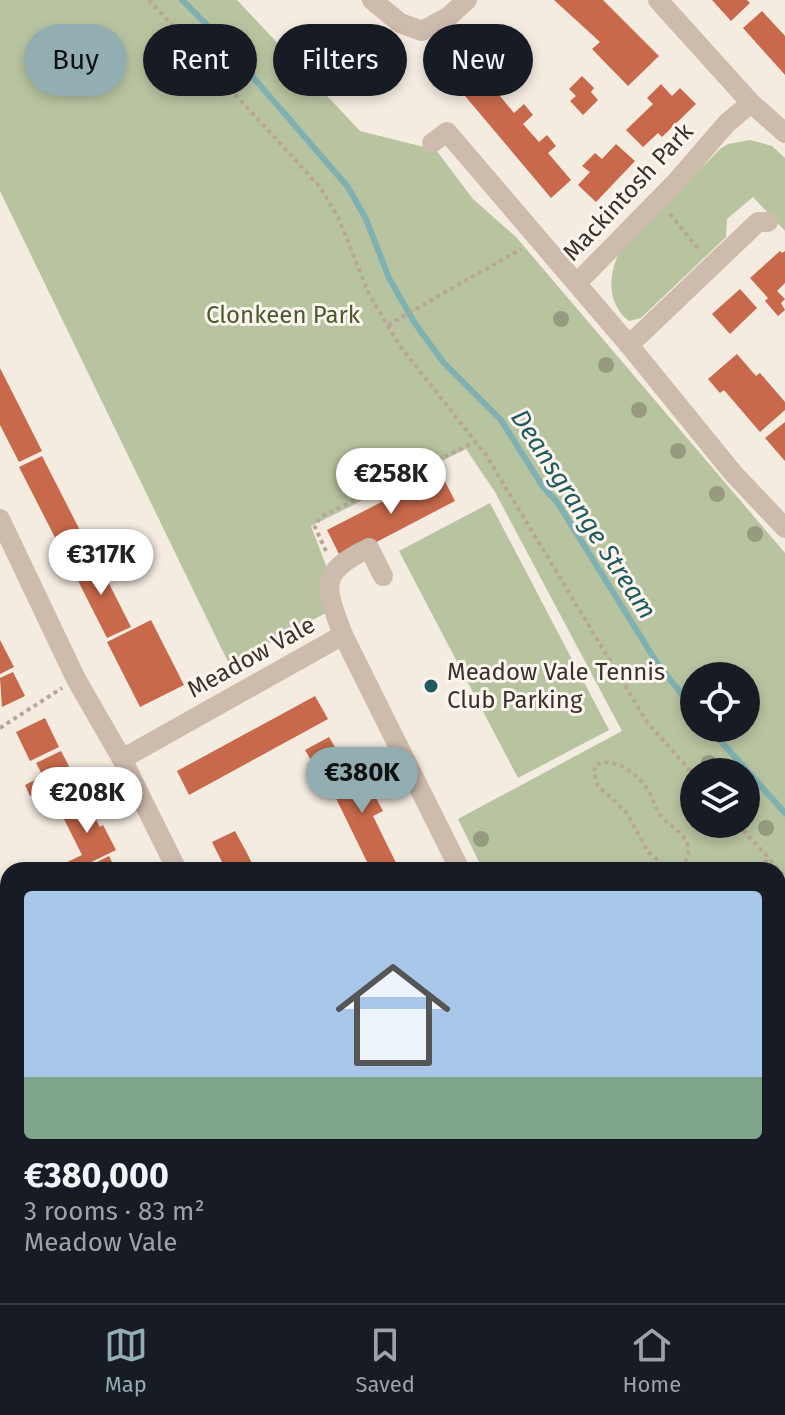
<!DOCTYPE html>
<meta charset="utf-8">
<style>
:root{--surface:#171b24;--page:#242831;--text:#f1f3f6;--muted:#9ea1a6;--line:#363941;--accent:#92aeb2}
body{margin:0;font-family:"Fira Sans",sans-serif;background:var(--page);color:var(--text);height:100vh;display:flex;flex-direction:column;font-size:30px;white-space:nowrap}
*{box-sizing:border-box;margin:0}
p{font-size:26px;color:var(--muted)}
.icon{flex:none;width:44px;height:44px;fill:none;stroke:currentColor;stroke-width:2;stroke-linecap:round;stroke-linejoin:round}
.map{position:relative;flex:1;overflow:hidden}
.drawer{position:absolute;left:0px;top:862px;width:786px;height:442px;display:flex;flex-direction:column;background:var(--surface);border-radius:24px 24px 0 0;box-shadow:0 4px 12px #0003}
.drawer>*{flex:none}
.guide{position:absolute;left:24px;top:24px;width:738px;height:72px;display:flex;gap:16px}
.controls{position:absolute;left:680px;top:662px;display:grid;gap:16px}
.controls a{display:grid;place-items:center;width:80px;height:80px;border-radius:50%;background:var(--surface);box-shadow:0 4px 12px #0003;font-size:40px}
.price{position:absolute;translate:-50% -68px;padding:0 18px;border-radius:28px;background:#fff;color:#222;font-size:26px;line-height:52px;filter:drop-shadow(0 2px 4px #0008)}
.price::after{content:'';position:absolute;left:50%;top:48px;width:24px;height:18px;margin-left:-12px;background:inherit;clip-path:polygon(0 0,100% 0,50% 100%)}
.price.active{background:var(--accent);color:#111}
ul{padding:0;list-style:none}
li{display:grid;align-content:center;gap:16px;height:424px;padding:0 24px}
li span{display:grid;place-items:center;height:248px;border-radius:8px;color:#555}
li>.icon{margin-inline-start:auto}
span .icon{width:144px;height:144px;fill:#fffc;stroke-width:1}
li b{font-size:34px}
.tag{padding:0 28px;border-radius:36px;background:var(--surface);box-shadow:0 4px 12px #0003;font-size:28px;line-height:72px}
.tag.active{background:var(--accent);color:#111}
.tab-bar{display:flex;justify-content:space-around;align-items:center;height:112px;border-top:2px solid var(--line);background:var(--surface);font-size:22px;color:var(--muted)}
.tab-bar a{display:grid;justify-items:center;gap:4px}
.tab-bar .active{color:var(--accent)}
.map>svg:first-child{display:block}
</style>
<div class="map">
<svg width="785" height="1303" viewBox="0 0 785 1303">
<rect width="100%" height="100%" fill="#f4ebe1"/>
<g fill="#b8c4a0" fill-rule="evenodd">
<path d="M0,0H237L360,131L436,150L473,199L516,237L785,553V1090L778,1093V870H483L458,819L622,731L495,492L466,449L311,526L341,605L229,664L0,191ZM694,676H746V728H694ZM694,772H746V824H694Z"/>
<path d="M750,140L772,146L785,158V231L753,197L727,219L726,237L641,318L629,321C607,304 608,276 619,253L720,149L728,144Z"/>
<polygon points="490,503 609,730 518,778 399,551"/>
</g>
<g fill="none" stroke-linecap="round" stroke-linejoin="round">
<g stroke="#7fb0b2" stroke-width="6">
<polyline points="182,0 214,32 348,187 366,219 389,278 414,322 443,362 501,420 543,487 557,502 659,666 694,709"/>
<polyline points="709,728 785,813"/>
</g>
</g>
<g fill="#c8694b">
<polygon points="554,0 603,0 659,56 628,86 592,49 600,42"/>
<polygon points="712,0 747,0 750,3 731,21"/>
<polygon points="762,11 785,36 785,75 743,28"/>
<polygon points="489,66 508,89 500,96 514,113 524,104 533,115 523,124 539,142 547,135 556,146 548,153 571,180 551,198 460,90"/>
<polygon points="582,76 594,88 591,92 598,100 583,115 570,101 576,96 569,89"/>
<polygon points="661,84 672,96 680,88 696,104 662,137 658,133 643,147 626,130 653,104 647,98"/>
<polygon points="616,144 635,161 596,202 578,185 590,172 582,166 595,153 602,159"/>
<polygon points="780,251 782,253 785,251 785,283 777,291 785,299 781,303 785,310 778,316 765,301 768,298 750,278"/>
<polygon points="740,289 757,308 730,334 712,314"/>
<polygon points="737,354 756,376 760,373 785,402 785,410 760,432 724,390 720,393 708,379"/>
<polygon points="0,368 42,451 19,462 0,425"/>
<polygon points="785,422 785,461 765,438"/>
<polygon points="42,456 90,550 67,561 19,467"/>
<polygon points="440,472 455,501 342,560 327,530"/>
<polygon points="95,556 131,627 107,638 71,567"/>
<polygon points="151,620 184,685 140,707 107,642"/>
<polygon points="0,640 14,667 0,674"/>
<polygon points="13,672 25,696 2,707 0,678"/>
<polygon points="315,696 328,719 189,795 177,771"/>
<polygon points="45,718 59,747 30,761 16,732"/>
<polygon points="329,737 342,759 318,772 305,750"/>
<polygon points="61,751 86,799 54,816 41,791 30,796 25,785 43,776 36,763"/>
<polygon points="357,762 383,811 373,816 397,865 386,870 371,870 326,778"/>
<polygon points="94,799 101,815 95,818 100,827 103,825 116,850 75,870 66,870 63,864 82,855 62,815"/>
<polygon points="235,831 248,855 255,870 226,870 212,842"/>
<polygon points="109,856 116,870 81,870"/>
<polygon points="8,1124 8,1149 3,1151 8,1162 8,1181 0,1185 0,1128"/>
<polygon points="785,1162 785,1200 778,1194 778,1170"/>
<polygon points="8,1185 8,1213 0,1198 0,1189"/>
<polygon points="49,1296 85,1296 89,1303 48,1303 46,1298"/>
<polygon points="238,1296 255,1296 257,1301 242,1303"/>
<polygon points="290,1296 336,1296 323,1303 281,1303 280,1301"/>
<polygon points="675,1296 703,1296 707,1303 666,1303 665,1301"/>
</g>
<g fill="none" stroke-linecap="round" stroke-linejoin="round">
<g stroke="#b9a596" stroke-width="4" stroke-dasharray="4 4" stroke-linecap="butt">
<polyline points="149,0 320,187 338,217 369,294 400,346 486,455 647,722 694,775"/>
<polyline points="670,214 700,251"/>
<polyline points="388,325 521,249"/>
<polyline points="326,551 315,527 320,517 475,442"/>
<polyline points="0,728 62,688"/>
<polyline points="738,824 785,877"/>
<path d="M670,870L648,852L627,813L598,786L594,774L595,765C614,756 636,772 648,790C654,799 654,809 663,818C671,827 684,833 688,846C690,855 685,863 681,870"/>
<polyline points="750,870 770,860"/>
<polyline points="778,1047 785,1035"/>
</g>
<g stroke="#cdbbac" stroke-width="20">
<polyline points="372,0 400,23 422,31 448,17 467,0"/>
<polyline points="658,0 751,103 785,133"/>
<polyline points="432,143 447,132 629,345 733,473 785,528"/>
<polyline points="577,283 677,181 727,123 751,103"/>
<polyline points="629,345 758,222 768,222"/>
<polyline points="0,519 76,679 122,759 177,870"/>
<path d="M343,635C325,586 317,573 369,548L383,576"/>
<polyline points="122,759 343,635 460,870"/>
<polyline points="778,1114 785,1114"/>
<polyline points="386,1296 390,1303"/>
<polyline points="486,1296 489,1303"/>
<polyline points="446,1303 459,1296"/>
</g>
</g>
<g fill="#969b7f">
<circle cx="561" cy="319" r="8"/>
<circle cx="606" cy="365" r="8"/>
<circle cx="639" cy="410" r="8"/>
<circle cx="678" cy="451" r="8"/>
<circle cx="717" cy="494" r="8"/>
<circle cx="755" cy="534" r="8"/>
<circle cx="709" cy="763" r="8"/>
<circle cx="766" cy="828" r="8"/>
<circle cx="481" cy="839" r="8"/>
</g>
<circle fill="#1f5a5e" stroke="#fbf5ee" stroke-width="3" cx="431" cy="686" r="8"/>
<g text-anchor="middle" stroke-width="6" stroke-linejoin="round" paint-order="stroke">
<g font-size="24" fill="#3b302b" stroke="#fbf5ee">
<text transform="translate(628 192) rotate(-47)" y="8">Mackintosh Park</text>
<text transform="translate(251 657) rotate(-29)" y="8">Meadow Vale</text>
</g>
<g font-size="24" fill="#4a5a2e" stroke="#fbf5ee">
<text x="283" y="323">Clonkeen Park</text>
</g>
<g font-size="24" fill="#3b302b" stroke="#fbf5ee" text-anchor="start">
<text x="447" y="680">Meadow Vale Tennis<tspan x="447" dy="28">Club Parking</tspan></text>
</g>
<g font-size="26" font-style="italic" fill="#1f5a5e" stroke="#fbf5ee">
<text transform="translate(584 514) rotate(57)" y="9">Deansgrange Stream</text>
</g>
</g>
</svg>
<div class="controls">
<a><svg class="icon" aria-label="locate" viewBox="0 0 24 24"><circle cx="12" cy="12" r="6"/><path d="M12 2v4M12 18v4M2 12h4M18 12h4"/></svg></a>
<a><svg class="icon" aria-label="layers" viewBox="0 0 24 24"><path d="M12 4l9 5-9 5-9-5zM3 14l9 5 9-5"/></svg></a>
</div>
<b class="price" style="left:391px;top:516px">€258K</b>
<b class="price" style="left:101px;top:597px">€317K</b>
<b class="price active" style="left:362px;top:815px">€380K</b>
<b class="price" style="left:87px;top:835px">€208K</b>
<div class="guide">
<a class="tag active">Buy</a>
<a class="tag">Rent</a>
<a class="tag">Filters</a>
<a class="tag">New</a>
</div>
<section class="drawer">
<ul>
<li><span style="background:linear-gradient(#a9c7e8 75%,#7fa58c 0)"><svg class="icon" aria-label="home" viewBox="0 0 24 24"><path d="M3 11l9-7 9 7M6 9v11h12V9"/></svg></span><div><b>€380,000</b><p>3 rooms · 83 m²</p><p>Meadow Vale</p></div></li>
</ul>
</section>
</div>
<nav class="tab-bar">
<a class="active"><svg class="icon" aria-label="map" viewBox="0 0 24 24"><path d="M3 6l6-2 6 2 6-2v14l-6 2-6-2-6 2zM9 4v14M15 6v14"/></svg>Map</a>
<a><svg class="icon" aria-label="saved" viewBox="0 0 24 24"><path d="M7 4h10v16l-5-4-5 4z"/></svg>Saved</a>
<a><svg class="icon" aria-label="home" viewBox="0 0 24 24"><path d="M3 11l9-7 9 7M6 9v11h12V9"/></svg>Home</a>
</nav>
